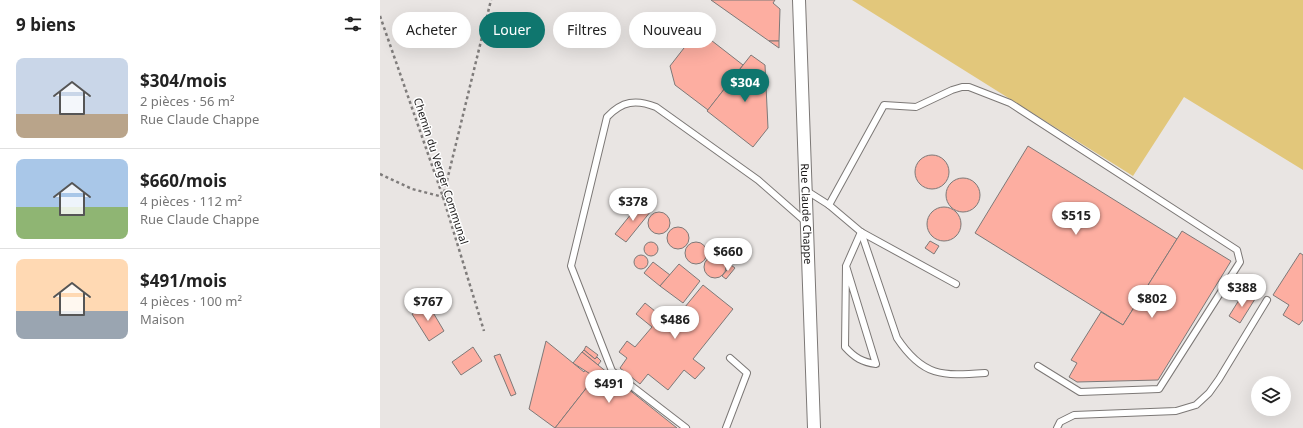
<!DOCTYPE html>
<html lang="fr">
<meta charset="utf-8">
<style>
:root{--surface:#fff;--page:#f2f2f2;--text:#222;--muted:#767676;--line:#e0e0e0;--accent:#0f766e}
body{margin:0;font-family:"Noto Sans",sans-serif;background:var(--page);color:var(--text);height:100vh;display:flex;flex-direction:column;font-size:15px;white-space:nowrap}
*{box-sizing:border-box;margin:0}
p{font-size:13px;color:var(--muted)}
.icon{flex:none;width:22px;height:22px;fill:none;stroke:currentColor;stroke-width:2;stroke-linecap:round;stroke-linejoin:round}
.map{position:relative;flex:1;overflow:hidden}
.drawer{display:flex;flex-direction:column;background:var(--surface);width:380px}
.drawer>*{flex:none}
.hud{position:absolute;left:12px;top:12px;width:380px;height:36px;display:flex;gap:8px}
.tools{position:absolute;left:871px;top:376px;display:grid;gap:8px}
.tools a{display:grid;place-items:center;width:40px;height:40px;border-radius:50%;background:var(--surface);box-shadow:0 4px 16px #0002;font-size:20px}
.price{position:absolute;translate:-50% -34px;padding:0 9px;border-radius:14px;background:#fff;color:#222;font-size:13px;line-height:26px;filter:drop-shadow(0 1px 2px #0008)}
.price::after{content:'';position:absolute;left:50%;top:24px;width:12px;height:9px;margin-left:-6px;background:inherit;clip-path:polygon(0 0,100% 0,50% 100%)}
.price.on{background:var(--accent);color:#fff}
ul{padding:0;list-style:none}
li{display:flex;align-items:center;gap:12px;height:100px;padding:0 16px}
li+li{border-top:1px solid var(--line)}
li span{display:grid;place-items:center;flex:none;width:112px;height:80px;border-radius:8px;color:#555}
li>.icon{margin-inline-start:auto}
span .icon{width:48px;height:48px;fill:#fffc;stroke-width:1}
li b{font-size:17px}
h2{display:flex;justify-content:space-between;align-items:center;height:48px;padding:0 16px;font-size:17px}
.chip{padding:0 14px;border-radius:18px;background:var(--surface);box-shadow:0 4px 16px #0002;font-size:14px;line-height:36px}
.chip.on{background:var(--accent);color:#fff}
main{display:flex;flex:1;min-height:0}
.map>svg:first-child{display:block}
</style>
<main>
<section class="drawer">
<h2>9 biens<svg class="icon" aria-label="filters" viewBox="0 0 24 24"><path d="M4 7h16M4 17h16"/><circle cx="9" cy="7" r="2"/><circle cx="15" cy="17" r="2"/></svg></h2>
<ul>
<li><span style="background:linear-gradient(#c9d6e8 70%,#b9a48a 0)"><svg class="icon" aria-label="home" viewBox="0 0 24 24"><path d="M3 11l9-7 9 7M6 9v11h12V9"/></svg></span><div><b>$304/mois</b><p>2 pièces · 56 m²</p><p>Rue Claude Chappe</p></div></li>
<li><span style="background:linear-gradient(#a9c7e8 60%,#8fb573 0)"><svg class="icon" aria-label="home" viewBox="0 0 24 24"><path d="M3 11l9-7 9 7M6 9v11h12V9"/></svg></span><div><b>$660/mois</b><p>4 pièces · 112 m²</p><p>Rue Claude Chappe</p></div></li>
<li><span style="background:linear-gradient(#ffd9b3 65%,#9aa5b1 0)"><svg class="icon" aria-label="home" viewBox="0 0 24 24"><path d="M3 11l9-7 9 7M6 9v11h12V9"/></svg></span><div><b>$491/mois</b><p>4 pièces · 100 m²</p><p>Maison</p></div></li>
</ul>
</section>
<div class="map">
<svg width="923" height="428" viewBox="0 0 923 428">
<rect width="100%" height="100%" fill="#e9e5e3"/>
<polygon fill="#e2c77b" points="472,0 923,0 923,170 804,97 753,176"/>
<g fill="#fdaea1" stroke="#7d7978">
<polygon points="331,0 395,0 393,3 400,9 399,41 389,41"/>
<polygon points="318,30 363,65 328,110 295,85 290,66"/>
<polygon points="389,41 399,41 399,48"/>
<polygon points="371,55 385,65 388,128 373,147 327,111"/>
<polygon points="648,146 797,239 743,325 595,233"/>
<circle cx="552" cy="172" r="17"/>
<circle cx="583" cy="195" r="17"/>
<polygon points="260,203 271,211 246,242 235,234"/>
<circle cx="564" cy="224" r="17"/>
<circle cx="279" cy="223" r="11"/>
<circle cx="298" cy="238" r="11"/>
<polygon points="802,231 851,261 778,380 697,382 689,377 697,363 691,360 721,312 743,325"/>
<polygon points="550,241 559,246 554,254 545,248"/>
<circle cx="271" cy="249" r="7"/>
<circle cx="316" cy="253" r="11"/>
<polygon points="920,253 923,255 923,320 919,325 903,315 909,305 893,295"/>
<circle cx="261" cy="262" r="7"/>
<circle cx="335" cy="267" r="11"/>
<polygon points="273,262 290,275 280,286 264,273"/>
<polygon points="299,264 320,281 303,303 280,286"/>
<polygon points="351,265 355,268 346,279 342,276"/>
<polygon points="323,285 353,309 313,359 325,368 315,379 304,370 288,390 268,374 260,384 240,368 247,358 239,352 247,341 255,347 272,327 256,314 265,303 291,324"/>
<polygon points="864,292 875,299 860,323 849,316"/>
<polygon points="48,304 64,331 49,341 32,314"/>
<polygon points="166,341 204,372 205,370 215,377 175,428 149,409"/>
<polygon points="206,346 218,355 215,359 204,350"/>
<polygon points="93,347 102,361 81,375 72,362"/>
<polygon points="204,350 215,359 217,357 221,361 218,365 202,352"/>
<polygon points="202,352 218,365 297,428 175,428 215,377 193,363"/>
<polygon points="120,354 136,394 131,396 114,356"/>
</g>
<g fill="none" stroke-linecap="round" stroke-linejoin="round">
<defs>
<g id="service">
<polyline points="427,191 449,205 481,232 576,284"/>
<polyline points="449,205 504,105 536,107 572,90 582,87 589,87 630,103 857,250 860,262 779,389 700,392 658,366"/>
<path d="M481,232L517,338C543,377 562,376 605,373"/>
<path d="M466,266L496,364C482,362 475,358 465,347L466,266L481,232"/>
<path d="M306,428L232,371L191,266L227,117C242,101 256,99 276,107L378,180L427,223"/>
<polyline points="346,428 367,373 350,358"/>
<polyline points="677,428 680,422 694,415 796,411 816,405 829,393 839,379 887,300"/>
</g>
<g id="minor">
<path id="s1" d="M419,0L434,428"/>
</g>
</defs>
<use href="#service" stroke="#7c7876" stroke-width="8"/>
<use href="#minor" stroke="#7c7876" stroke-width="14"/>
<g stroke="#7f7c7b" stroke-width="2.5" stroke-dasharray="3 3" stroke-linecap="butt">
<polyline points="0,16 63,197 104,331"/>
<polyline points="0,174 32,189 63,197 111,0"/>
</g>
<use href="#service" stroke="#fff" stroke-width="6"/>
<use href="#minor" stroke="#fff" stroke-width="12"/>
</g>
<g text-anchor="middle" stroke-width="3" stroke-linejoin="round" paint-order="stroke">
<g font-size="11" fill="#1a1818" stroke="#fff">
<text transform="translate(61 171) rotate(72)" y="4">Chemin du Verger Communal</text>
<text dy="4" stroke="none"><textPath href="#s1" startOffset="214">Rue Claude Chappe</textPath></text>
</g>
</g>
</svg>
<div class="tools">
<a><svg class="icon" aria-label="layers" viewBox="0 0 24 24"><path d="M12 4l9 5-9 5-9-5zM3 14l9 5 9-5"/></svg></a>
</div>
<b class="price on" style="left:365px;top:103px">$304</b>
<b class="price" style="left:253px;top:222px">$378</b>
<b class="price" style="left:696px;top:236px">$515</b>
<b class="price" style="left:348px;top:272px">$660</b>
<b class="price" style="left:862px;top:308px">$388</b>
<b class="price" style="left:772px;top:319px">$802</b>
<b class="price" style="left:48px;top:322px">$767</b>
<b class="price" style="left:295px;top:340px">$486</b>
<b class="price" style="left:229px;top:404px">$491</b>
<div class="hud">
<a class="chip">Acheter</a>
<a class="chip on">Louer</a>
<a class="chip">Filtres</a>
<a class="chip">Nouveau</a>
</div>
</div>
</main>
